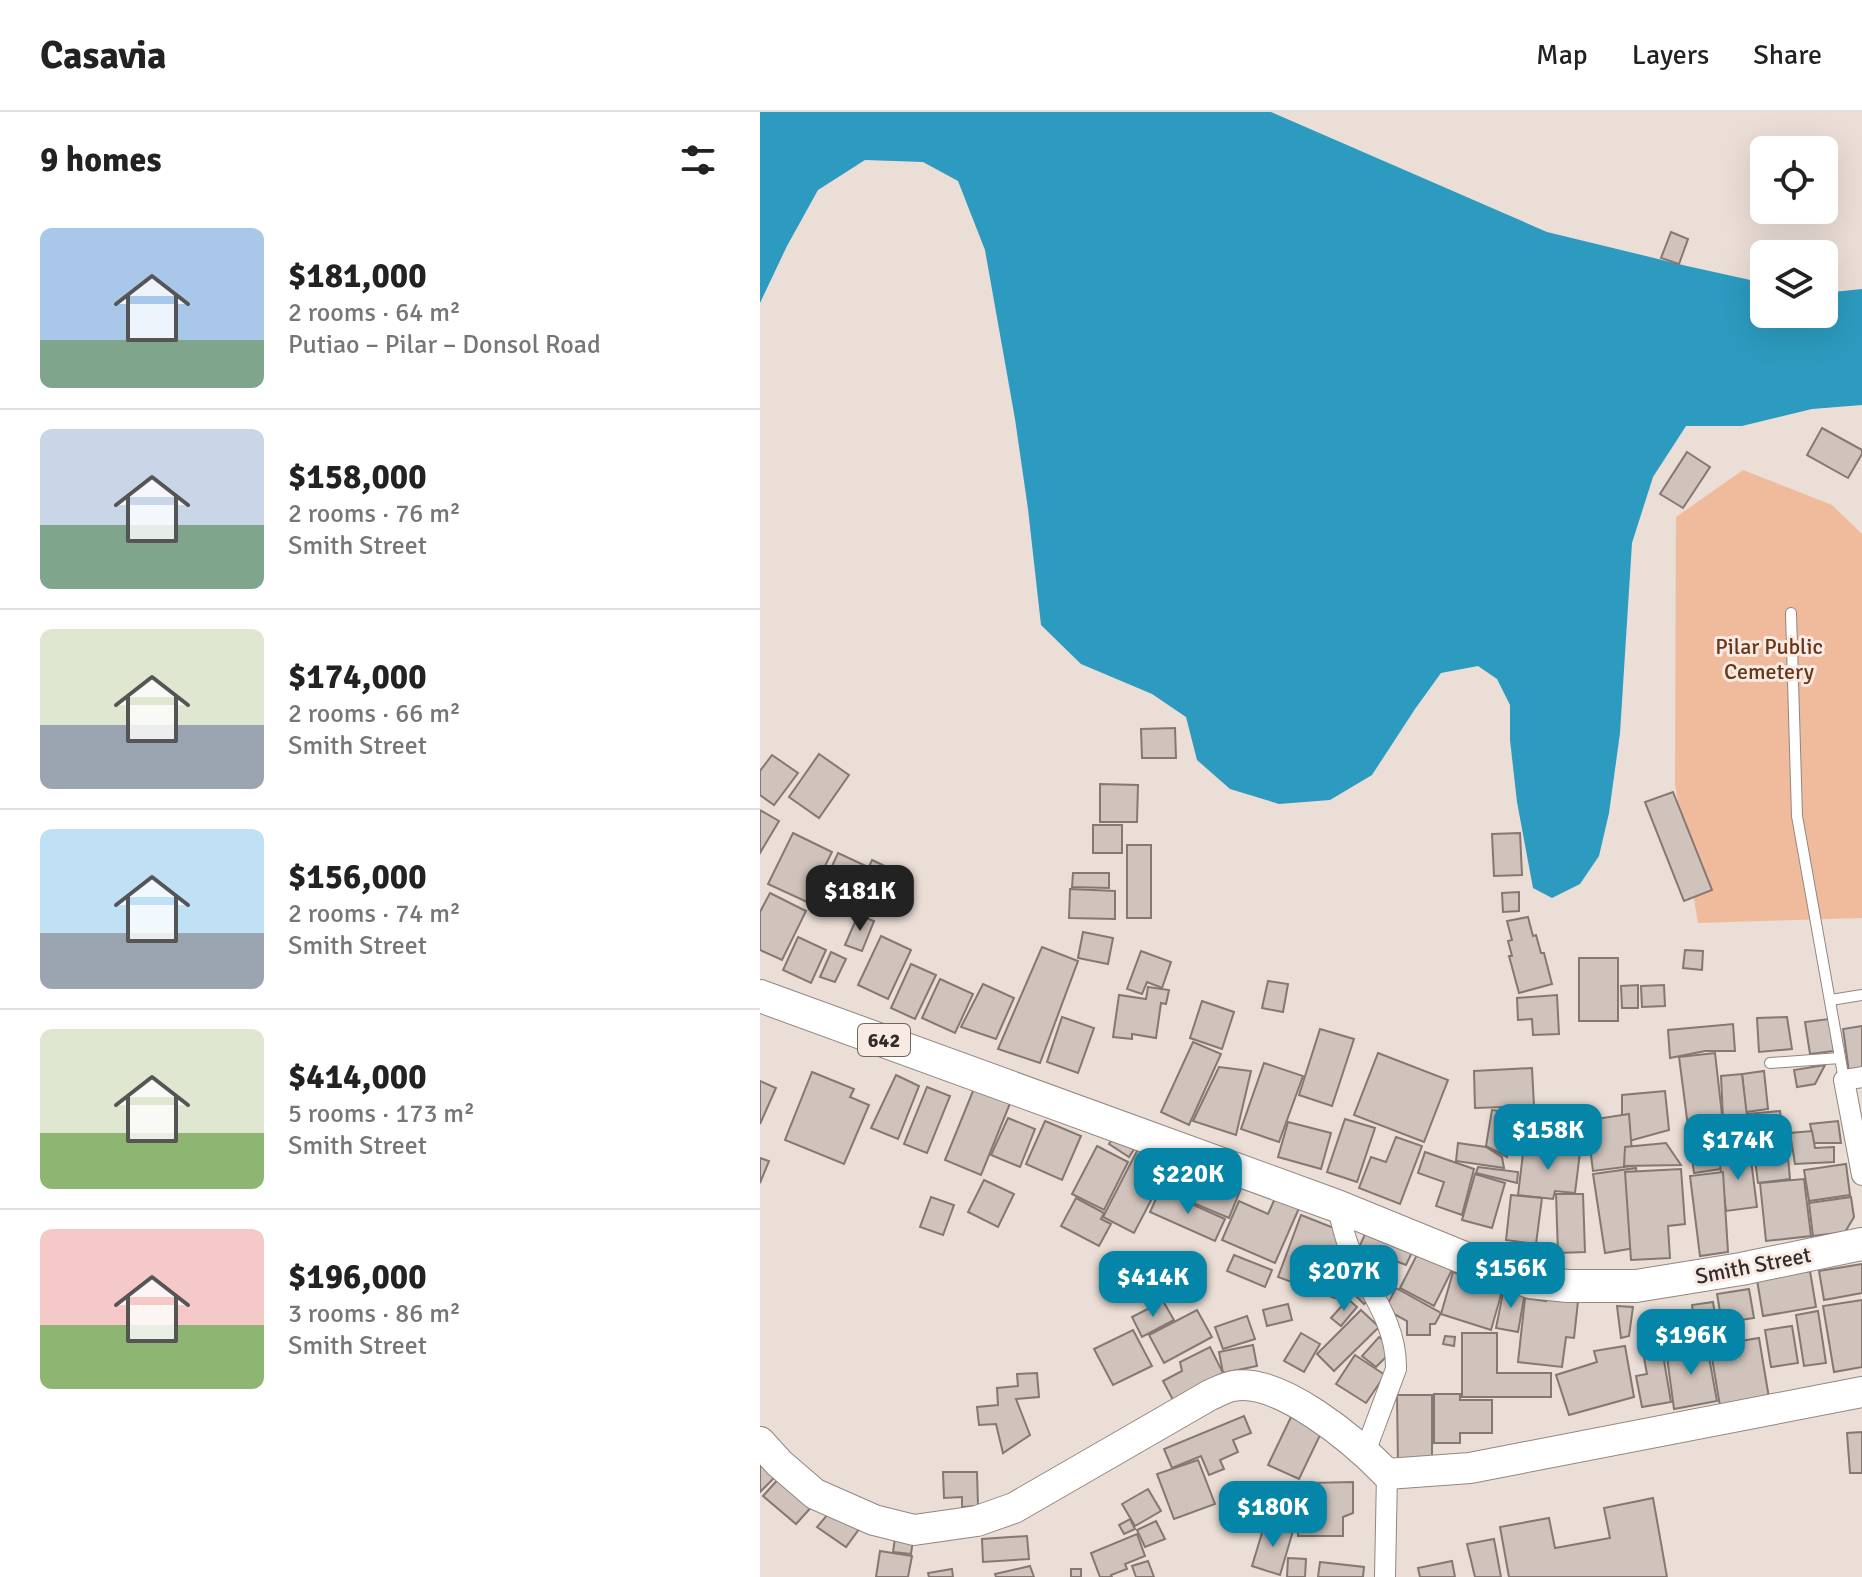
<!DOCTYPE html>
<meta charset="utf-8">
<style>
:root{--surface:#fff;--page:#f6f6f6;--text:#222;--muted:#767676;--line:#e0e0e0;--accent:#0586a9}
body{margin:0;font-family:Signika,sans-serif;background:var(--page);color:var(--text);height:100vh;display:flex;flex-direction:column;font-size:30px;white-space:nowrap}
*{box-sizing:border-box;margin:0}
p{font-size:26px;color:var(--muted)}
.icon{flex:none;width:44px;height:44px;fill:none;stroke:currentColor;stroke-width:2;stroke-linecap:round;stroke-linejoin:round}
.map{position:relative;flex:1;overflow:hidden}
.details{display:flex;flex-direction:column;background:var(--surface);width:760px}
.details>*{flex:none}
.fabs{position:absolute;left:990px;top:24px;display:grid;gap:16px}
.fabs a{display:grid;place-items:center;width:88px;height:88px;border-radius:12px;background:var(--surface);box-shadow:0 8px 32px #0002;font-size:40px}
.price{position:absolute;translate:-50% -68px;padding:0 18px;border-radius:16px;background:var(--accent);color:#fff;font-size:26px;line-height:52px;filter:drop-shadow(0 2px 4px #0008)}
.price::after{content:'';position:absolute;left:50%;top:48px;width:24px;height:18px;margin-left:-12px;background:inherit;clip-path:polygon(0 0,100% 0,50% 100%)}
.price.current{background:#222;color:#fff}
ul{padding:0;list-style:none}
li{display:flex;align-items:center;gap:24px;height:200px;padding:0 40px}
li+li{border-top:2px solid var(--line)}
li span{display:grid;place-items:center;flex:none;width:224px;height:160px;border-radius:12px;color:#555}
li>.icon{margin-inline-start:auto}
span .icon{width:96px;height:96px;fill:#fffc;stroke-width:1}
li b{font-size:34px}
h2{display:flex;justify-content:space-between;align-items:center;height:96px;padding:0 40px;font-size:34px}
header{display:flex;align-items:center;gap:48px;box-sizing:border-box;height:112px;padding:0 40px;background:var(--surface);border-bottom:2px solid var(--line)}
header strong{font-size:38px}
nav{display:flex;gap:44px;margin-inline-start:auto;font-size:28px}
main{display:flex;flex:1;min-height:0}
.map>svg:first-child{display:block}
</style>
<header>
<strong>Casavia</strong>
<nav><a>Map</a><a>Layers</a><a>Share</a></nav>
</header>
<main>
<section class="details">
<h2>9 homes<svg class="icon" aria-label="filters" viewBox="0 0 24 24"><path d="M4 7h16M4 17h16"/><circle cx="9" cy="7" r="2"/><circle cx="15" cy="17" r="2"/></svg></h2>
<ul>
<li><span style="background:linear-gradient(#a9c7e8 70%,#7fa58c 0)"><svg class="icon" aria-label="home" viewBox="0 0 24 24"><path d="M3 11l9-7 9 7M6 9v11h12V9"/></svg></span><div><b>$181,000</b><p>2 rooms · 64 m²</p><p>Putiao – Pilar – Donsol Road</p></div></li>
<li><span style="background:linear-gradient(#c9d6e8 60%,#7fa58c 0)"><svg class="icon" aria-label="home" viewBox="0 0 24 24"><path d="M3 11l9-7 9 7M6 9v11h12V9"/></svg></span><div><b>$158,000</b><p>2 rooms · 76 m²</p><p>Smith Street</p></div></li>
<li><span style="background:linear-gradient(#dfe7d0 60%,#9aa5b1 0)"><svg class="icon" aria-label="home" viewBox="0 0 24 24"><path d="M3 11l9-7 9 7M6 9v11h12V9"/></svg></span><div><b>$174,000</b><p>2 rooms · 66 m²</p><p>Smith Street</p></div></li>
<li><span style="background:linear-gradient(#bfe0f5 65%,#9aa5b1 0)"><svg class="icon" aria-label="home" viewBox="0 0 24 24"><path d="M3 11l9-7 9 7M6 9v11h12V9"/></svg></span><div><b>$156,000</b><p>2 rooms · 74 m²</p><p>Smith Street</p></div></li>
<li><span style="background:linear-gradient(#dfe7d0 65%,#8fb573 0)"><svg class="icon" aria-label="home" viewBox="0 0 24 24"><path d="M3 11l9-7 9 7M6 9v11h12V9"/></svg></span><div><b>$414,000</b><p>5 rooms · 173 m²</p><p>Smith Street</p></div></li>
<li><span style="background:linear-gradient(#f6c9c9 60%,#8fb573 0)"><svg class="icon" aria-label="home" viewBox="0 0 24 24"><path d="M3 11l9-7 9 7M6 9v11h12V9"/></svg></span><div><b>$196,000</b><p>3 rooms · 86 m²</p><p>Smith Street</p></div></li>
</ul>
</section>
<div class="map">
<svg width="1102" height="1465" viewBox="0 0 1102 1465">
<rect width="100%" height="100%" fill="#ebded7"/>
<polygon fill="#f0ba9d" points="983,358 1072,393 1102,422 1102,806 938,811 915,672 916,405"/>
<polygon fill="#2c9bbf" points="0,0 511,0 787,120 927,154 1004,171 1004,202 1064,202 1064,181 1102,177 1102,293 1052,297 982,314 926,314 893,365 872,431 860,621 849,701 839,744 820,772 792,786 773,776 757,690 750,628 750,593 737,567 718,554 681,561 655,597 612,663 570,688 519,692 470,677 437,648 426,605 392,582 321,552 281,513 268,397 255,307 225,138 198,69 163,50 105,48 58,78 27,134 0,191"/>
<g fill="#d0c3bc" stroke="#857872" stroke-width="2">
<polygon points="911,120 928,127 919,152 901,146"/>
<polygon points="1062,316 1102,338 1102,342 1088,366 1047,343"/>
<polygon points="927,340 950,355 923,396 900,382"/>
<polygon points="415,616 416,646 382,646 381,617"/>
<polygon points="59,642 89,663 59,706 29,685"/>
<polygon points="12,643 38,661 14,693 0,683 0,659"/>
<polygon points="340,672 378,673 377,710 340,710"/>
<polygon points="913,680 952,778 924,789 885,690"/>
<polygon points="0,698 19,709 0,741"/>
<rect x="333" y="713" width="29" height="28"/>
<polygon points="33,721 72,740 47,790 8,772"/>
<polygon points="760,721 762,763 734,764 732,722"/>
<rect x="367" y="733" width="24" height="73"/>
<polygon points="78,741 106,754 84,801 56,789"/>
<polygon points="112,748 146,764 132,794 98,778"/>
<polygon points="313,761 349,761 349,776 312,775"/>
<polygon points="310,777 355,779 355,807 309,806"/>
<polygon points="759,780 759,799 743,800 742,781"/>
<polygon points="10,781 46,799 22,848 0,838 0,800"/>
<polygon points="98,803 114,809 102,839 85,833"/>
<polygon points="768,805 773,824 776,823 781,841 784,841 792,872 759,881 749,844 752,844 748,829 752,828 747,809"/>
<polygon points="323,820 353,826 348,852 318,846"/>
<polygon points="121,824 151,838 128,887 98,873"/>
<polygon points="38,825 66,838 51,871 23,858"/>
<polygon points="282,835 318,849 280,951 238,937"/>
<polygon points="925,838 943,839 942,858 923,856"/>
<polygon points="381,839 411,850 402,876 387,870 382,882 367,877"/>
<polygon points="71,840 86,847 75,870 60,865"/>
<rect x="819" y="846" width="39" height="63"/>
<polygon points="151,852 176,863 155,907 131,896"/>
<polygon points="180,867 213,882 195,921 162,906"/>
<polygon points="508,869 528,872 523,900 502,896"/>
<polygon points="223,872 254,886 236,927 201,915"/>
<polygon points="878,873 878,896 862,896 861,874"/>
<polygon points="904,873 905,894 882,895 881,874"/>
<polygon points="388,875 409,878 406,892 401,891 396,926 372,922 372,927 353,925 359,883 386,887"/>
<polygon points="797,883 799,922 773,923 772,907 758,908 757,886"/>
<polygon points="442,889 474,900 462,937 430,926"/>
<polygon points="302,905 334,916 318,961 287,950"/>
<polygon points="1027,905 1032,937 999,940 997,906"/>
<polygon points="1069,907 1074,939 1050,942 1045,910"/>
<polygon points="973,912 975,939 945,939 910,946 908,918"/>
<polygon points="1102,914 1102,958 1089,960 1083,917"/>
<polygon points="560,917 594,927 572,994 539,983"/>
<polygon points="433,930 461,942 429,1013 401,1000"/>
<polygon points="618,941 688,968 664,1030 594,1003"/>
<polygon points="955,941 968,1056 934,1061 919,945"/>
<polygon points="504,951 543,964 519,1030 481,1017"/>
<polygon points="1065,953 1055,972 1037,975 1034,958"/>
<polygon points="459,955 491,959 476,1023 433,1009"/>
<polygon points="772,956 774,994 715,996 714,959"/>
<polygon points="1004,959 1008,997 986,1000 982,962"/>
<polygon points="52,960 94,977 90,985 109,993 84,1052 25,1028"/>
<polygon points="982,962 989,1021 964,1027 961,964"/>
<polygon points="136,963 159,974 138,1027 111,1016"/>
<polygon points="0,969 16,976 0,1012"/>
<polygon points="215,974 251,989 221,1063 185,1048"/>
<polygon points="167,975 190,984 167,1041 144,1032"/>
<polygon points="905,979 909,1018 862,1031 862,983"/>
<polygon points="732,998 753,1001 747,1045 726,1034"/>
<polygon points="1020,999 1024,1034 991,1038 987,1002"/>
<polygon points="869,1002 873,1054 833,1059 829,1028 839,1026 836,1007"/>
<polygon points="248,1006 275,1017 260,1055 231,1043"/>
<polygon points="585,1007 615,1016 597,1070 567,1060"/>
<polygon points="285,1009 321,1024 302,1068 266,1052"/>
<polygon points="1078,1009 1081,1031 1054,1031 1050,1012"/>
<polygon points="528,1010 571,1021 561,1057 518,1045"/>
<polygon points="358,1019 378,1031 369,1045 349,1032"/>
<polygon points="1052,1019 1055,1036 1074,1035 1074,1050 1035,1052 1030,1021"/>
<polygon points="636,1025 662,1034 640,1092 599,1076 611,1045 626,1050"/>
<polygon points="698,1031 726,1035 742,1045 744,1056 696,1049"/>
<polygon points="906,1031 921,1053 864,1054 865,1035"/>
<polygon points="764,1033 820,1040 815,1081 795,1079 793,1087 758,1083"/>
<polygon points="337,1034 368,1050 344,1098 312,1082"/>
<polygon points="379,1035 411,1050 374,1121 343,1105"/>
<polygon points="1027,1035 1030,1067 998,1071 994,1039"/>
<polygon points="665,1040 714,1057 702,1103 676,1094 684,1070 658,1061"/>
<polygon points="990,1040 997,1095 966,1099 959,1045"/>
<polygon points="0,1046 9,1049 0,1071"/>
<polygon points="437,1050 484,1069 469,1106 421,1086"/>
<polygon points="1086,1052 1090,1083 1049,1089 1044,1058"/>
<polygon points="718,1055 758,1060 757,1071 716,1061"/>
<polygon points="876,1056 887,1134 845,1141 833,1062"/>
<polygon points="921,1057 925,1112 908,1114 910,1146 871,1148 865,1060"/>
<polygon points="963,1060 968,1140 940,1144 930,1064"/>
<polygon points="715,1062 745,1071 732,1116 702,1108"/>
<polygon points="1044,1067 1051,1124 1006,1129 1000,1071"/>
<polygon points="224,1068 254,1082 238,1115 208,1100"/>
<polygon points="400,1078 465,1107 455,1129 390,1100"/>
<polygon points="796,1082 823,1082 825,1140 798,1141"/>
<polygon points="751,1083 782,1086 776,1132 746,1128"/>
<polygon points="516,1084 540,1094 515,1151 462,1128 479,1089 508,1102"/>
<polygon points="171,1085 194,1093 183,1123 160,1115"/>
<polygon points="1091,1085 1094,1105 1085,1120 1053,1124 1049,1091"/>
<polygon points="316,1086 344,1101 341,1107 351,1112 339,1134 301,1114"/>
<polygon points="541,1103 584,1120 573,1150 586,1155 575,1186 518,1165"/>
<polygon points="610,1111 656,1132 646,1153 628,1146 625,1153 597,1140"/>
<polygon points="662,1133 696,1150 674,1194 640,1176"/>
<polygon points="474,1143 512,1158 505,1175 467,1159"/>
<polygon points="1102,1152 1102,1181 1064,1188 1059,1159"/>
<polygon points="1050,1159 1056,1195 1003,1204 997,1168"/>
<polygon points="693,1160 743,1176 731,1218 681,1202"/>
<polygon points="598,1172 611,1185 604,1192 591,1179"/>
<polygon points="636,1176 681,1201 675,1212 670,1212 670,1223 647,1223 647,1209 625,1197"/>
<polygon points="744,1176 765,1180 758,1220 736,1216"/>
<polygon points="787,1176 819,1180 814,1226 806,1225 802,1255 758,1250 765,1186 786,1189"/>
<polygon points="989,1177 994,1206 962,1211 957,1182"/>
<polygon points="588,1187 597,1195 581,1214 571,1206"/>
<polygon points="1102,1188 1102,1255 1074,1260 1063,1194"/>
<polygon points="403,1189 414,1208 382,1225 372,1205"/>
<polygon points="953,1190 958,1222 937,1225 932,1193"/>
<polygon points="528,1192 532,1208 507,1214 503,1198"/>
<polygon points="857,1194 873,1195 869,1224 861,1226"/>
<polygon points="437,1198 452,1225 404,1251 389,1223"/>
<polygon points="601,1198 619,1215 574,1259 557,1242"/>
<polygon points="1058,1199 1066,1251 1044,1254 1036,1203"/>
<polygon points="905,1201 910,1230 892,1228 891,1202"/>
<polygon points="487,1204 495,1227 463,1237 455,1215"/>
<polygon points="1032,1214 1038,1251 1011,1255 1005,1218"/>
<polygon points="373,1218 392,1254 353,1273 334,1237"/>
<polygon points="541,1221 560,1232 544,1260 524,1249"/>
<polygon points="702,1221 737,1221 737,1261 791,1261 791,1285 702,1285"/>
<polygon points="685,1224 695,1225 694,1234 683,1232"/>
<polygon points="619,1225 634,1237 616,1255 602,1244"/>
<polygon points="999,1226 1009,1286 960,1294 950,1234"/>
<polygon points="493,1233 497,1254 463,1261 459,1240"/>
<polygon points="865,1234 874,1285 809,1303 796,1263 837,1250 834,1239"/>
<polygon points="947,1234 957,1289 914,1297 906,1238"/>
<polygon points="450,1235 463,1261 413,1288 403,1269 422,1259 420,1250"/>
<polygon points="902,1237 911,1290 882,1295 876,1264 887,1262 883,1240"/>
<polygon points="595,1243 625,1263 606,1291 576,1272"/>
<polygon points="277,1261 279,1285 256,1287 270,1323 243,1341 236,1312 219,1313 217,1295 238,1293 237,1276 258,1274 257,1262"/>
<polygon points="674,1282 700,1282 700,1288 732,1288 732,1321 700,1321 700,1331 674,1331"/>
<polygon points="637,1283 672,1283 672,1353 638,1353"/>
<polygon points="484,1304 491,1321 473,1328 478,1340 460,1348 464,1357 449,1363 441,1344 412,1356 404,1337"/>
<polygon points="531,1305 562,1319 539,1367 508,1353"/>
<polygon points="1102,1320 1102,1361 1090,1361 1087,1321"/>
<polygon points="0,1341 20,1360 0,1380"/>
<polygon points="438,1348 455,1392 414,1407 397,1362"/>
<polygon points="183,1360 217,1360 218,1394 202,1395 202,1385 184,1386"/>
<polygon points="22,1363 55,1391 36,1412 3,1384"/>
<polygon points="593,1370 593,1401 583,1405 583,1424 538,1424 537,1385 550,1385 549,1371"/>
<polygon points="388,1377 401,1399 375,1414 362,1392"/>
<polygon points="893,1386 907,1465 749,1465 740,1415 789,1406 795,1436 850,1426 844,1396"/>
<polygon points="74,1395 102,1413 86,1435 57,1415"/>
<polygon points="370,1407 375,1417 364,1422 359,1413"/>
<polygon points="396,1409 405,1427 385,1435 377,1418"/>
<polygon points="505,1411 533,1419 520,1463 492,1454"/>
<polygon points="377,1422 385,1444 365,1452 367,1457 351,1463 352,1465 340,1465 331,1441"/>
<polygon points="267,1424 269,1447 223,1450 222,1427"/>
<polygon points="135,1426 153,1428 151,1442 133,1440"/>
<polygon points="734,1427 741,1465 715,1465 707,1432"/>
<polygon points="120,1439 152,1444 148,1465 116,1465"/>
<polygon points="528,1446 546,1447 545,1465 527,1465"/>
<polygon points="388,1449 394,1465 376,1465 372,1454"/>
<polygon points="692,1449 695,1465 660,1465 658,1456"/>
<polygon points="560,1450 604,1455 603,1465 558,1465"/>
<polygon points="270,1454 274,1465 236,1465 235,1462"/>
<polygon points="192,1457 193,1465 169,1465 168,1461"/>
<rect x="311" y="1457" width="10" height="8"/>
</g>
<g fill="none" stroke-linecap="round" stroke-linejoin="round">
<defs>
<g id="lane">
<polyline points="1031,501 1037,704 1084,968"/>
<polyline points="1071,888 1102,883"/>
<polyline points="1010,951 1080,946"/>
</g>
<g id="street">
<polyline points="1102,965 1084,968 1102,1063"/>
<path d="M577,1094C582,1109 584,1127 592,1142C610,1180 637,1213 636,1257L605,1340"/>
<polyline points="625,1465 627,1362"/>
</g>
<path id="secondary" d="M0,1330L19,1351L55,1382L114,1408L154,1418L217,1409L254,1396L450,1283C457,1280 466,1275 473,1274C520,1265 596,1330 627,1362L710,1356L1102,1280"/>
<polyline id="primary" points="0,884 577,1094 724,1154 770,1170 808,1174 876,1174 981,1157 1102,1132"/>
</defs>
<use href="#lane" stroke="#92867f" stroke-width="12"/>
<use href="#street" stroke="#92867f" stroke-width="22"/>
<use href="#secondary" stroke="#92867f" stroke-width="32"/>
<use href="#primary" stroke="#92867f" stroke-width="34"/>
<use href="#lane" stroke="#fff" stroke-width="10"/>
<use href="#street" stroke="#fff" stroke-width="20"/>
<use href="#secondary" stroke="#fff" stroke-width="30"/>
<use href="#primary" stroke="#fff" stroke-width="32"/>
</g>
<g text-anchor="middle" stroke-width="6" stroke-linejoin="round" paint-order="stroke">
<rect fill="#f9ebe4" stroke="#6e6662" stroke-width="2" x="98" y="912" width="52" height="32" rx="6"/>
<g font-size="20" font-weight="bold" fill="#322d2a">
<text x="124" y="935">642</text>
</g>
<g font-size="22" fill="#683517" stroke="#f9ebe4">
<text x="1009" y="542">Pilar Public<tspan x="1009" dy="25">Cemetery</tspan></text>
</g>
<g font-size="22" fill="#322d2a" stroke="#f9ebe4">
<text transform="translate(993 1153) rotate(-11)" y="8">Smith Street</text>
</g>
</g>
</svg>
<div class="fabs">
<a><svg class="icon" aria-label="locate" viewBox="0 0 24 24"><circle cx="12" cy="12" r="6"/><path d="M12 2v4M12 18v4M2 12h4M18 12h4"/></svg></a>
<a><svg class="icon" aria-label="layers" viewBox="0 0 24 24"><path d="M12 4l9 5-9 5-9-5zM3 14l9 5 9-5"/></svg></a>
</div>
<b class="price current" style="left:100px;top:821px">$181K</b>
<b class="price" style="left:788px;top:1060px">$158K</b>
<b class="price" style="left:978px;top:1070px">$174K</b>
<b class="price" style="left:428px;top:1104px">$220K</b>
<b class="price" style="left:751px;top:1198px">$156K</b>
<b class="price" style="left:584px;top:1201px">$207K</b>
<b class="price" style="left:393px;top:1207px">$414K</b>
<b class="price" style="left:931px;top:1265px">$196K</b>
<b class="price" style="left:513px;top:1437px">$180K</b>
</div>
</main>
